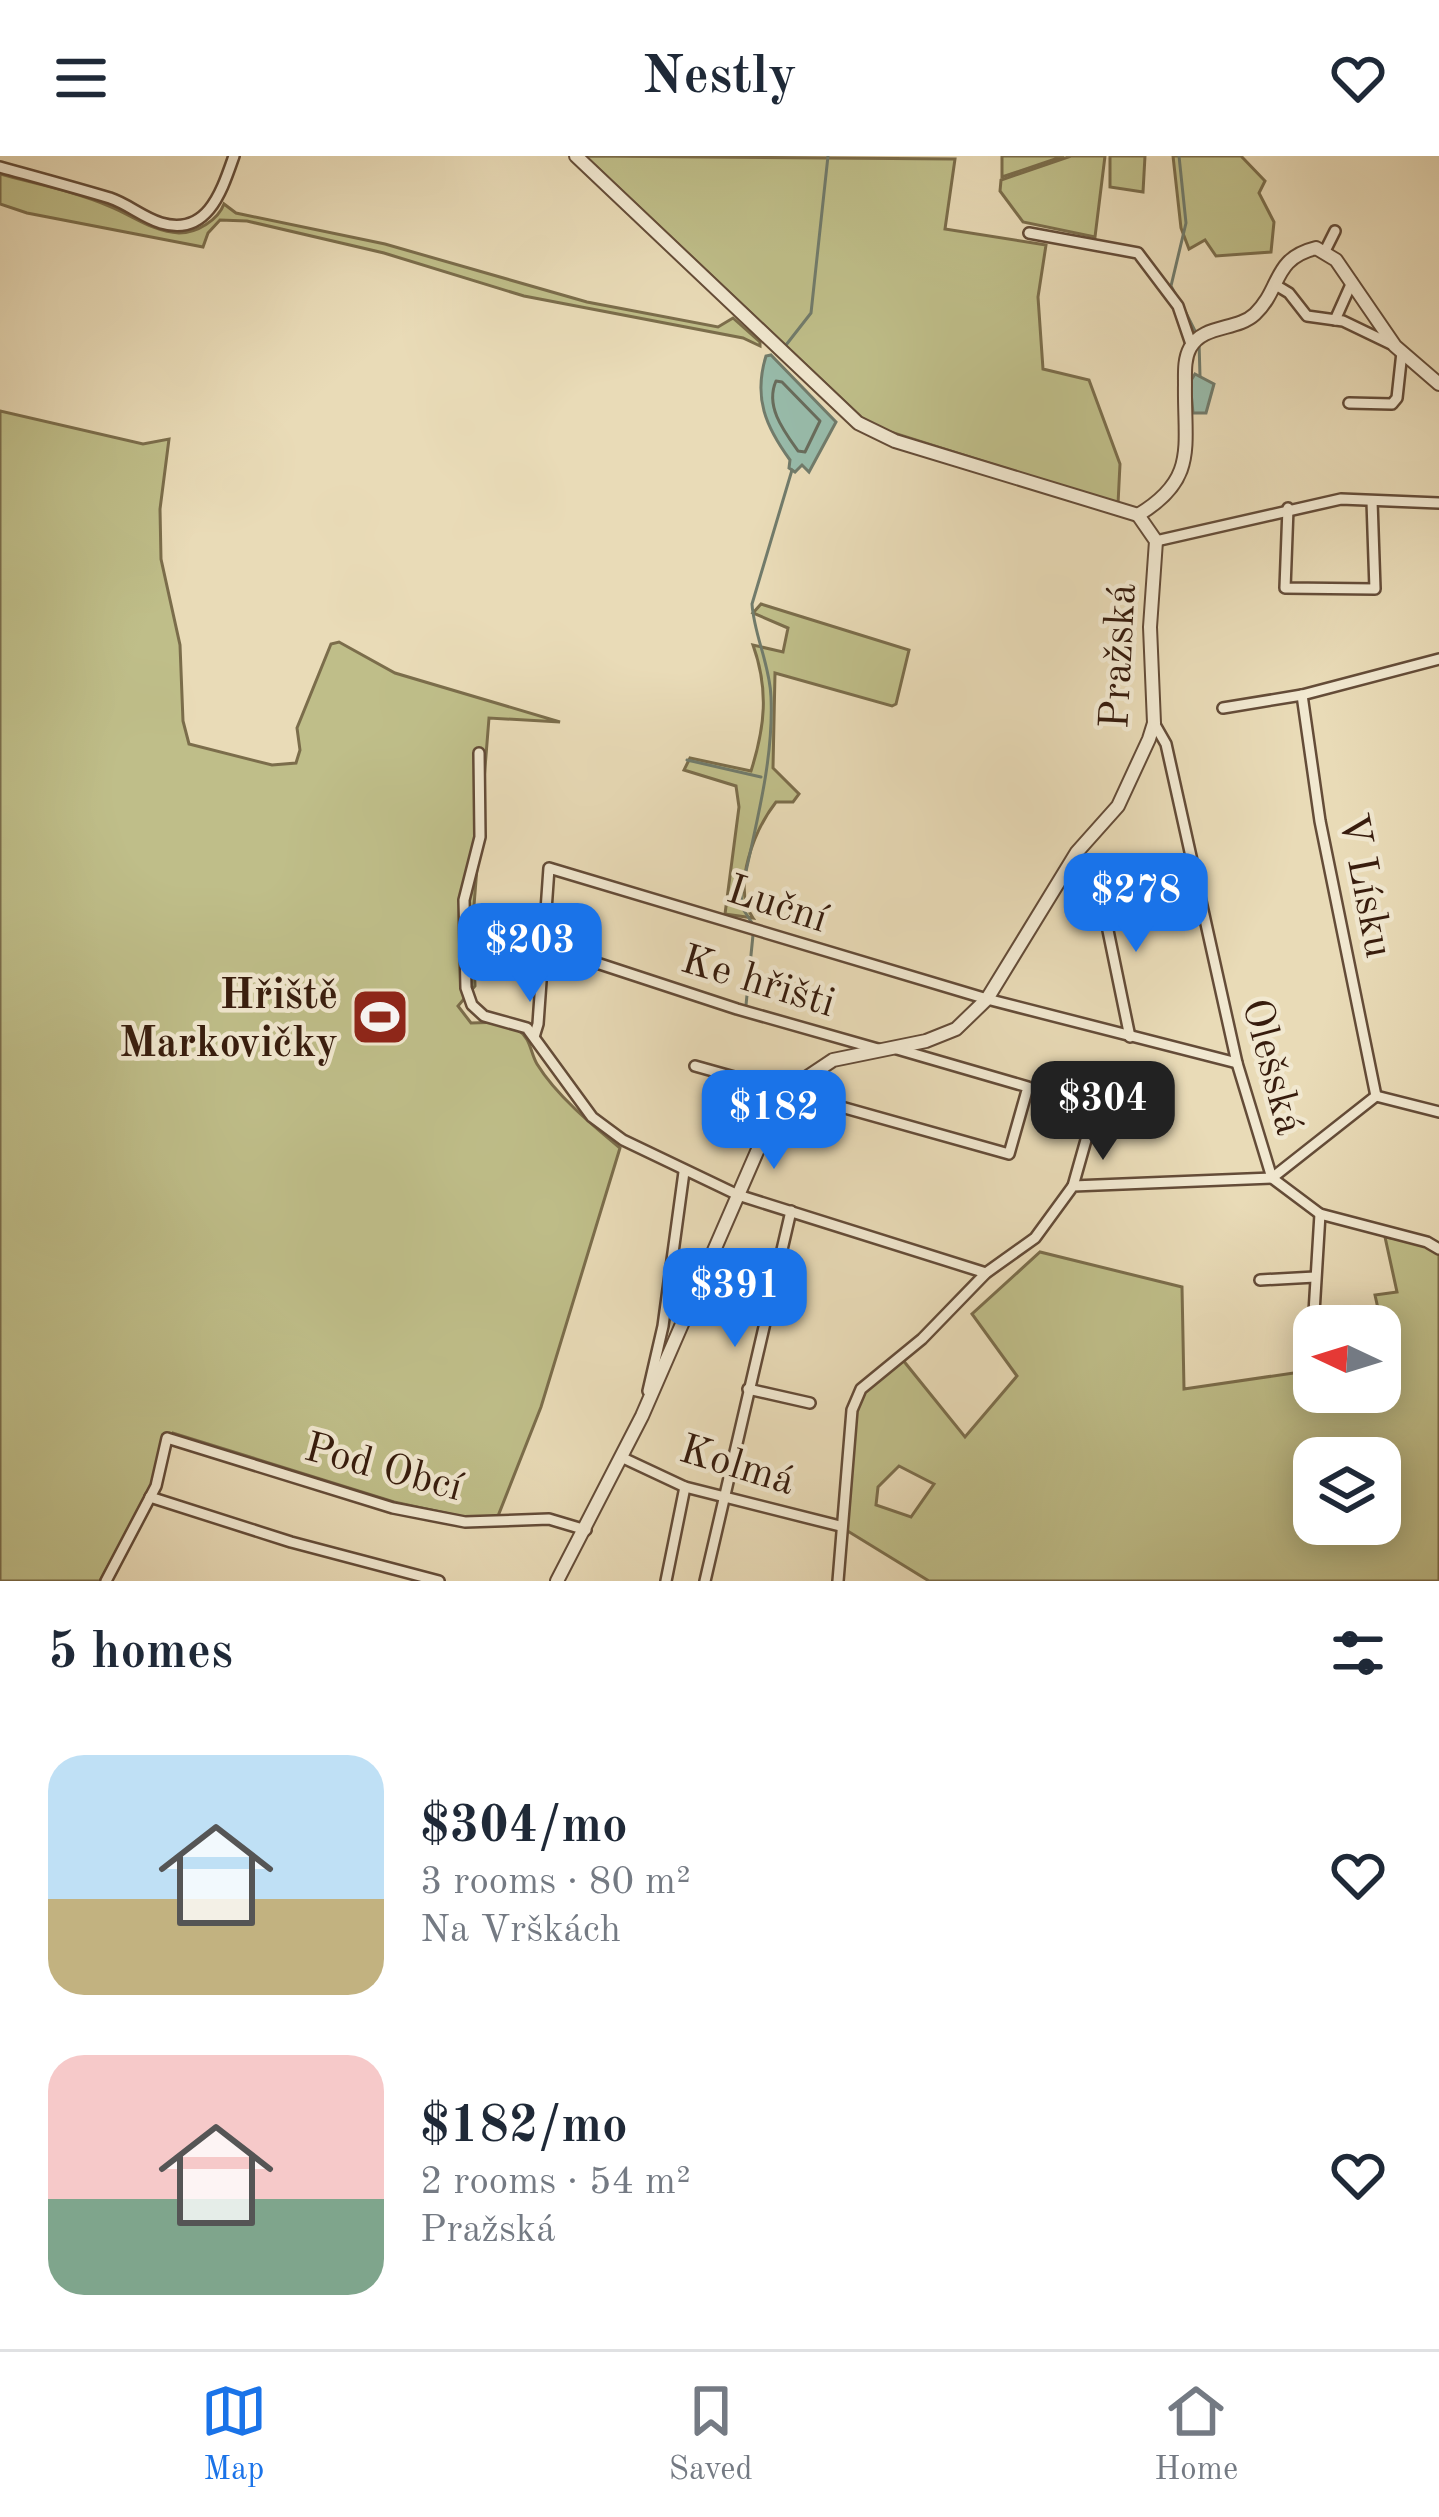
<!DOCTYPE html>
<meta charset="utf-8">
<style>
:root{--surface:#fff;--page:#f6f6f7;--text:#1f2937;--muted:#747a83;--line:#e0e1e3;--accent:#1a73e8}
body{margin:0;font-family:"Old Standard TT",serif;background:var(--page);color:var(--text);height:100vh;display:flex;flex-direction:column;font-size:45px;white-space:nowrap}
*{box-sizing:border-box;margin:0}
p{font-size:39px;color:var(--muted)}
.icon{flex:none;width:66px;height:66px;fill:none;stroke:currentColor;stroke-width:2;stroke-linecap:round;stroke-linejoin:round}
.map{position:relative;height:1425px;overflow:hidden}
.sheet{display:flex;flex-direction:column;background:var(--surface);flex:1}
.sheet>*{flex:none}
.needle{width:78px;rotate:274deg}
.fabs{position:absolute;left:1293px;top:1149px;display:grid;gap:24px}
.fabs a{display:grid;place-items:center;width:108px;height:108px;border-radius:24px;background:var(--surface);box-shadow:0 6px 30px #0003;font-size:60px}
.price{position:absolute;translate:-50% -102px;padding:0 27px;border-radius:24px;background:var(--accent);color:#fff;font-size:39px;line-height:78px;filter:drop-shadow(0 3px 6px #0008)}
.price::after{content:'';position:absolute;left:50%;top:72px;width:36px;height:27px;margin-left:-18px;background:inherit;clip-path:polygon(0 0,100% 0,50% 100%)}
.price.on{background:#222;color:#fff}
ul{padding:0;list-style:none}
li{display:flex;align-items:center;gap:36px;height:300px;padding:0 48px}
li span{display:grid;place-items:center;flex:none;width:336px;height:240px;border-radius:36px;color:#555}
li>.icon{margin-inline-start:auto}
span .icon{width:144px;height:144px;fill:#fffc;stroke-width:1}
li b{font-size:51px}
h2{display:flex;justify-content:space-between;align-items:center;height:144px;padding:0 48px;font-size:51px}
header{display:flex;justify-content:space-between;align-items:center;height:156px;padding:0 48px;background:var(--surface);font-size:54px;font-weight:800}
.menu{display:flex;justify-content:space-around;align-items:center;height:168px;border-top:3px solid var(--line);background:var(--surface);font-size:33px;color:var(--muted)}
.menu a{display:grid;justify-items:center;gap:6px}
.menu .on{color:var(--accent)}
.map>svg:first-child{display:block}
</style>
<header><svg class="icon" aria-label="menu" viewBox="0 0 24 24"><path d="M4 6h16M4 12h16M4 18h16"/></svg>Nestly<svg class="icon" aria-label="heart" viewBox="0 0 24 24"><path d="M12 20l-8-8c-3-5 5-10 8-4 3-6 11-1 8 4z"/></svg></header>
<div class="map">
<svg width="1439" height="1425" viewBox="0 0 1439 1425">
<rect width="100%" height="100%" fill="#e9dbb7"/>
<filter id="stains"><feTurbulence type="fractalNoise" baseFrequency=".00167" numOctaves="4"/><feColorMatrix values="0 0 0 0 .2 0 0 0 0 .09 0 0 0 0 .02 0 0 0 .5 -.17"/></filter>
<radialGradient id="worn" r=".72"><stop offset=".6" stop-color="#630" stop-opacity="0"/><stop offset="1" stop-color="#630" stop-opacity=".3"/></radialGradient>
<g fill="#bfbe89" stroke="#7b6d4b" stroke-width="3" fill-rule="evenodd">
<polygon points="585,0 955,3 945,73 1046,89 1038,141 1043,213 1089,224 1120,308 1118,348 881,273 862,262"/>
<polygon points="1002,0 1064,0 1002,21"/>
<polygon points="1105,0 1095,81 1023,66 1000,35 1001,24 1071,0"/>
<polygon points="1110,0 1145,0 1143,36 1110,31"/>
<polygon points="1173,0 1241,0 1265,25 1259,37 1274,66 1271,96 1216,100 1205,84 1189,93 1181,72"/>
<path d="M0,18C36,28 74,35 109,50C132,59 153,76 179,77C197,77 218,64 224,48L236,57L385,88L587,146L718,171L733,162L760,186V190L743,182L524,140L384,97L247,65L220,64L208,77L203,91L27,57L0,48Z"/>
<path d="M0,255L143,288L169,283L160,353L161,403L180,489L183,565L189,588L272,609L296,607L300,594L297,572L331,488L339,486L395,517L560,566L489,562L473,762L475,830L458,850L471,867C486,866 505,865 518,874C531,882 530,896 537,908C556,939 592,969 620,992L541,1251L498,1360L468,1362L394,1346L173,1277L153,1329L100,1425H0Z"/>
<path d="M761,448L909,494L896,548L892,550L775,517L773,612L799,638L793,646H776C755,673 731,731 753,762L725,758L739,651L736,630L684,614L690,602L751,615C765,571 769,534 753,489L783,496L788,472L753,457Z"/>
<path d="M1385,1081L1427,1088L1439,1096V1425H929L846,1374L855,1254L867,1233L902,1203L965,1281L1017,1220L972,1158L1040,1096L1182,1131L1184,1233L1314,1214V1236H1380V1199L1387,1193L1375,1139L1397,1136ZM1314,1302H1380V1368H1314ZM899,1310L934,1328L911,1361L876,1349L878,1331Z"/>
</g>
<g fill="#98bbaa" stroke="#717b6b" stroke-width="3">
<path d="M771,199L836,266L809,316L802,309L795,316L789,312L790,304C766,271 753,242 766,200Z"/>
<polygon points="1195,218 1214,228 1206,257 1193,257 1190,226"/>
</g>
<g fill="none" stroke-linecap="round" stroke-linejoin="round">
<path stroke="#686c5c" stroke-width="3" d="M776,225L782,226L820,265L805,296L798,295C783,274 765,250 776,225Z"/>
<g stroke="#717b6b" stroke-width="3">
<polyline points="1179,0 1186,67 1171,130 1179,145"/>
<polyline points="1184,153 1196,177"/>
<polyline points="1199,186 1200,220"/>
<polyline points="786,189 811,157 828,0"/>
<polyline points="687,604 761,621"/>
<path d="M754,770L743,753L741,739C754,675 774,606 771,541C770,509 754,479 752,448L792,314"/>
<polyline points="746,849 753,779"/>
</g>
<defs>
<g id="minor">
<path d="M0,11C36,21 73,31 110,42C128,48 142,61 161,67C208,81 222,34 234,0"/>
<polyline points="1029,77 1138,97 1178,150 1191,188"/>
<polyline points="1325,95 1335,75"/>
<polyline points="1274,128 1289,137 1307,160 1343,165 1395,190"/>
<polyline points="1335,164 1352,126"/>
<polyline points="1349,247 1392,248 1397,242 1402,196"/>
<polyline points="1288,352 1285,432 1375,433 1372,345"/>
<polyline points="1156,385 1341,343 1439,347"/>
<polyline points="1302,539 1320,665 1376,940"/>
<polyline points="1223,552 1302,539 1439,503"/>
<polyline points="1154,567 1166,588 1237,907 1272,1022 1320,1058 1427,1086 1439,1093"/>
<polyline points="479,597 480,681 464,744 466,832 472,849 484,860 527,872 592,961 623,984 738,1039 986,1117"/>
<polyline points="1064,716 1201,752"/>
<polyline points="1098,726 1130,881"/>
<polyline points="545,790 737,853 878,893"/>
<polyline points="534,881 538,868 549,712 987,843 1237,907"/>
<polyline points="695,910 1009,998 1028,931 897,893"/>
<polyline points="1376,940 1439,956"/>
<polyline points="1073,1030 1097,945"/>
<polyline points="1260,1124 1315,1121"/>
<polyline points="1311,1206 1320,1058"/>
<polyline points="748,1233 810,1247"/>
<polyline points="648,1235 663,1170 684,1016"/>
<polyline points="621,1301 685,1331 840,1370"/>
<polyline points="150,1341 291,1386 439,1425"/>
<polyline points="106,1425 156,1330 167,1282 393,1352 465,1366 549,1363 586,1374"/>
<polyline points="666,1425 685,1331"/>
<polyline points="705,1425 791,1055"/>
<polyline points="838,1425 852,1254 861,1233 922,1183 986,1117 1035,1082 1073,1030 1272,1022 1376,940"/>
</g>
<g id="tertiary">
<polyline points="576,0 858,267 895,285 1138,359"/>
<path d="M1138,359C1198,323 1184,291 1185,229C1185,217 1184,203 1190,192C1203,168 1237,175 1255,158C1282,132 1272,103 1316,92L1336,104L1395,190L1439,228"/>
<polyline points="557,1425 642,1260 776,952 788,934 833,904 926,885 956,873 987,843 1077,696 1118,650 1149,583 1154,567 1150,471 1156,385 1138,359"/>
</g>
</defs>
<use href="#minor" stroke="#644c38" stroke-width="14"/>
<use href="#tertiary" stroke="#644c38" stroke-width="16"/>
<use href="#minor" stroke="#f1e8d0" stroke-width="9"/>
<use href="#tertiary" stroke="#f1e8d0" stroke-width="12"/>
</g>
<defs>
<symbol id="stadium-square" viewBox="-11 -11 22 22"><rect x="-9" y="-9" width="18" height="18" rx="4" fill="#8f2418" stroke="#f1e8d0"/><path d="M0-5a6.5 5 0 1 0 0 10a6.5 5 0 1 0 0-10ZM-3.5-1.8h7v3.6h-7Z" fill="#fff"/></symbol>
</defs>
<g fill-rule="evenodd">
<use href="#stadium-square" x="347" y="828" width="66" height="66"/>
</g>
<g text-anchor="middle" stroke-width="9" stroke-linejoin="round" paint-order="stroke">
<g font-size="42" fill="#371c0d" stroke="#f1e8d0">
<text transform="translate(1116 500) rotate(-87)" y="15">Pražská</text>
<text transform="translate(1368 729) rotate(79)" y="15">V Lísku</text>
<text transform="translate(778 746) rotate(18)" y="15">Luční</text>
<text transform="translate(759 823) rotate(17)" y="15">Ke hřišti</text>
<text transform="translate(1275 910) rotate(75)" y="15">Olešská</text>
<text transform="translate(738 1307) rotate(17)" y="15">Kolmá</text>
<text transform="translate(384 1309) rotate(15)" y="15">Pod Obcí</text>
</g>
<g font-size="42" font-weight="bold" fill="#371c0d" stroke="#f1e8d0" text-anchor="end">
<text x="338" y="852">Hřiště<tspan x="338" dy="48">Markovičky</tspan></text>
</g>
</g>
<rect width="100%" height="100%" filter="url(#stains)"/>
<rect width="100%" height="100%" fill="url(#worn)"/>
</svg>
<div class="fabs">
<a><svg class="needle" viewBox="-14 -14 28 28"><path d="M0-13l5 13h-10z" fill="#e53935"/><path d="M0 13l5-13h-10z" fill="#747a83"/></svg></a>
<a><svg class="icon" aria-label="layers" viewBox="0 0 24 24"><path d="M12 4l9 5-9 5-9-5zM3 14l9 5 9-5"/></svg></a>
</div>
<b class="price" style="left:1136px;top:799px">$278</b>
<b class="price" style="left:530px;top:849px">$203</b>
<b class="price on" style="left:1103px;top:1007px">$304</b>
<b class="price" style="left:774px;top:1016px">$182</b>
<b class="price" style="left:735px;top:1194px">$391</b>
</div>
<section class="sheet">
<h2>5 homes<svg class="icon" aria-label="filters" viewBox="0 0 24 24"><path d="M4 7h16M4 17h16"/><circle cx="9" cy="7" r="2"/><circle cx="15" cy="17" r="2"/></svg></h2>
<ul>
<li><span style="background:linear-gradient(#bfe0f5 60%,#c2b280 0)"><svg class="icon" aria-label="home" viewBox="0 0 24 24"><path d="M3 11l9-7 9 7M6 9v11h12V9"/></svg></span><div><b>$304/mo</b><p>3 rooms · 80 m²</p><p>Na Vrškách</p></div><svg class="icon" aria-label="heart" viewBox="0 0 24 24"><path d="M12 20l-8-8c-3-5 5-10 8-4 3-6 11-1 8 4z"/></svg></li>
<li><span style="background:linear-gradient(#f6c9c9 60%,#7fa58c 0)"><svg class="icon" aria-label="home" viewBox="0 0 24 24"><path d="M3 11l9-7 9 7M6 9v11h12V9"/></svg></span><div><b>$182/mo</b><p>2 rooms · 54 m²</p><p>Pražská</p></div><svg class="icon" aria-label="heart" viewBox="0 0 24 24"><path d="M12 20l-8-8c-3-5 5-10 8-4 3-6 11-1 8 4z"/></svg></li>
</ul>
</section>
<nav class="menu">
<a class="on"><svg class="icon" aria-label="map" viewBox="0 0 24 24"><path d="M3 6l6-2 6 2 6-2v14l-6 2-6-2-6 2zM9 4v14M15 6v14"/></svg>Map</a>
<a><svg class="icon" aria-label="saved" viewBox="0 0 24 24"><path d="M7 4h10v16l-5-4-5 4z"/></svg>Saved</a>
<a><svg class="icon" aria-label="home" viewBox="0 0 24 24"><path d="M3 11l9-7 9 7M6 9v11h12V9"/></svg>Home</a>
</nav>
